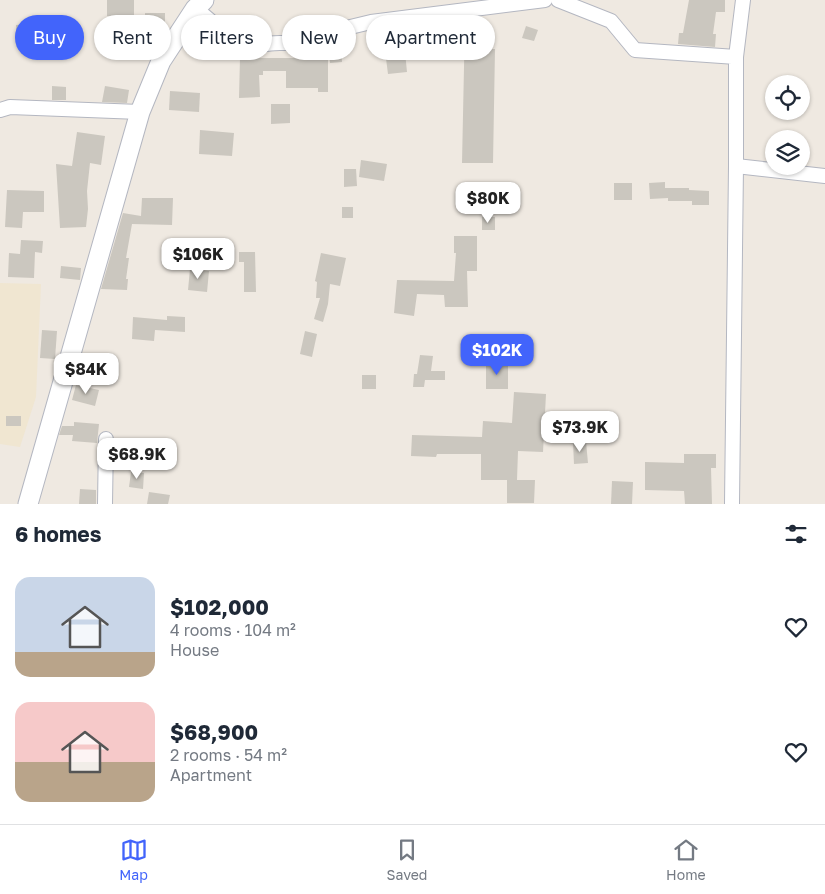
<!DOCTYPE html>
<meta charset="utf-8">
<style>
:root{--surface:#fff;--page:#f6f6f7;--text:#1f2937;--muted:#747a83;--line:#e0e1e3;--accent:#4264fb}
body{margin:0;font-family:"Golos Text",sans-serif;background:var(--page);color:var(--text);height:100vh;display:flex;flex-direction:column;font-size:19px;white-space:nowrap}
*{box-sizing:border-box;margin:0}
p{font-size:16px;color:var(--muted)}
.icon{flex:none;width:28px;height:28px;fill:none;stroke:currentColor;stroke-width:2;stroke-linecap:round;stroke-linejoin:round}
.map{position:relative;height:504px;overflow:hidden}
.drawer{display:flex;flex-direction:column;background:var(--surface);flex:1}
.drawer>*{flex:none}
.guide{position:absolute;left:15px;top:15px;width:500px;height:45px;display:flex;gap:10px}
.fabs{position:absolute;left:765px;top:75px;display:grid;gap:10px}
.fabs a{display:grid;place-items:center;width:45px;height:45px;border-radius:50%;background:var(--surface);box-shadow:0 1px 4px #0004;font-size:25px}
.price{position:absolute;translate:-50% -42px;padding:0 11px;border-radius:10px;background:#fff;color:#222;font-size:16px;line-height:32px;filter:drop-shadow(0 1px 2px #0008)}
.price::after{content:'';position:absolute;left:50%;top:30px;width:15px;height:11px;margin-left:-8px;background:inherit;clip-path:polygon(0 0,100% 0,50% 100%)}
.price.active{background:var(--accent);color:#fff}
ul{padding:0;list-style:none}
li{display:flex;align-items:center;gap:15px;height:125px;padding:0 15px}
li span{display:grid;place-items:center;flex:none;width:140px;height:100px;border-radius:15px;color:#555}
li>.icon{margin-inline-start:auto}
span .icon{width:60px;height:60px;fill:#fffc;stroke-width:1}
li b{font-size:21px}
h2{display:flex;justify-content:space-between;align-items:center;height:60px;padding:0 15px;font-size:21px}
.chip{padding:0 18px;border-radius:22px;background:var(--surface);box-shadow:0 1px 4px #0004;font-size:18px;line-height:45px}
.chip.active{background:var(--accent);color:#fff}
.dock{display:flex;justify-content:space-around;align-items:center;height:70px;border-top:1px solid var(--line);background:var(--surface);font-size:14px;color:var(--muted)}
.dock a{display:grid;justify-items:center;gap:2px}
.dock .active{color:var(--accent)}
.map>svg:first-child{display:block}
</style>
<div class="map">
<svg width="825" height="504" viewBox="0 0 825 504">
<rect width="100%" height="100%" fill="#efe9e1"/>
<polygon fill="#f0e6d1" points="0,283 41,284 36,397 20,447 0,444"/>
<g fill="#cbc7bf">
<polygon points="107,0 134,0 134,17 107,16"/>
<polygon points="689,0 725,0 725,12 716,12 713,34 716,34 715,47 678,44 679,33 683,33"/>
<polygon points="145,13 165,13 165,26 145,25"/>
<polygon points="475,18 482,18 482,49 495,49 493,163 462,163 465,19"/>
<polygon points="433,23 434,41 404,42 407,72 388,74 384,43 381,44 380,30"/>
<polygon points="29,24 30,36 17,38 16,25"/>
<polygon points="199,24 210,32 205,41 192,34"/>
<polygon points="526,26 538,30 534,41 522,38"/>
<polygon points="332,48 341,48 342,62 330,63 329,50"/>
<polygon points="328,55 328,92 318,92 318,88 286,88 286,71 263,71 263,75 259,75 260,97 239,98 240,58 298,58 298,56"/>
<polygon points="52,86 66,87 66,100 52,100"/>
<polygon points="105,86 129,90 127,103 102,102"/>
<polygon points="170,91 200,93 199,112 169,110"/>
<polygon points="271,104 290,104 290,123 271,124"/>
<polygon points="200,130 234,133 232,156 199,154"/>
<polygon points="77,132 105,136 101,165 90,163 87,191 88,209 86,227 60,228 56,164 72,166"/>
<polygon points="361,160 387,164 384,181 359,177"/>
<polygon points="344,169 356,169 357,186 344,187"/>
<polygon points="665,182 665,188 689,188 689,190 709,191 709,205 692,205 692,201 668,201 668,198 650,199 649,183"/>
<rect x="614" y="183" width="18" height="17"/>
<polygon points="7,190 44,191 44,212 23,212 22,228 5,227"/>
<polygon points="142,198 173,198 172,225 132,224 126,258 129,258 126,279 128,279 127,290 101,289 123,213 141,216"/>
<rect x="342" y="207" width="11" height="11"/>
<rect x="482" y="217" width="13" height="13"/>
<polygon points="454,236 477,236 477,271 467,271 468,307 445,307 444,295 417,294 414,316 394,313 397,280 454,281 456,253 454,253"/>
<polygon points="21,240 43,241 42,253 35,252 34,278 8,277 9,253 20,254"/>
<polygon points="239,252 255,252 256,292 244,292 244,262 239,262"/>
<polygon points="321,253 346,258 340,286 330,284 328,304 323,322 314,319 320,298 316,298 317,282 315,281"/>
<polygon points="61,266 81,268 80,280 60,278"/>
<polygon points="190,269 209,271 207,292 188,290"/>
<polygon points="167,316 185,317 185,332 155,330 154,341 132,339 133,317 167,320"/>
<polygon points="42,330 57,331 55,359 40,358"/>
<polygon points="305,331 317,334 312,357 300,354"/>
<polygon points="420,355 433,356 431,371 445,371 445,380 425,380 424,387 413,387 414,374 417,374"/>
<rect x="486" y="363" width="22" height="26"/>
<rect x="362" y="375" width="14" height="14"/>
<polygon points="76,385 99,390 95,406 72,400"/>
<polygon points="514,392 546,394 543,452 518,451 517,480 535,480 534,503 507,503 507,480 481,480 481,454 437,454 436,457 411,456 412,435 482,437 483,421 512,423"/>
<rect x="6" y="416" width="15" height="10"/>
<polygon points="74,422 99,424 97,443 72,441 73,435 59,435 62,426 74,426"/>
<polygon points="586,442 588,463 574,464 573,443"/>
<polygon points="684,454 716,454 716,468 711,468 712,504 685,504 684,491 645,490 645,462 684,463"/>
<polygon points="131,472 144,473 143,489 129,487"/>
<polygon points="612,481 633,482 632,504 611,504"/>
<polygon points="80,489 96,490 96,504 79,504"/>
<polygon points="149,492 170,495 168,504 147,504"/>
</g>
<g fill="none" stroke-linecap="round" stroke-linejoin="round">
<defs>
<g id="street">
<polyline points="558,0 611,21 635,50 736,57 736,166 732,504"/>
<path d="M195,9C211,18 221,35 238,42C250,48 266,43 280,43C295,43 311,43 326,42L342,29L371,22L545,0"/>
<polyline points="736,57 743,0"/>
<polyline points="0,110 10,107 140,112"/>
<polyline points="736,166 825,176"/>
<polyline points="105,504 106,439"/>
</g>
<polyline id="secondary" points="28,504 140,112 161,61 195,9 204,0"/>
</defs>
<use href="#street" stroke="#b4b7c1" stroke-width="16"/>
<use href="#secondary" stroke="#b4b7c1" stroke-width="21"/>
<use href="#street" stroke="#fff" stroke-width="14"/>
<use href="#secondary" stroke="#fff" stroke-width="19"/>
</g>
</svg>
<div class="fabs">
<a><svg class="icon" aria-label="locate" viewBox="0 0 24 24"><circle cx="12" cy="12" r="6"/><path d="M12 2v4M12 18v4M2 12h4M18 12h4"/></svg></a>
<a><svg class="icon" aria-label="layers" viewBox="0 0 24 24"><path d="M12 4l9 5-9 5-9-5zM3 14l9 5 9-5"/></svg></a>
</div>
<b class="price" style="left:488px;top:224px">$80K</b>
<b class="price" style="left:198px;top:280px">$106K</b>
<b class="price active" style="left:497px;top:376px">$102K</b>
<b class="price" style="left:86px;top:395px">$84K</b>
<b class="price" style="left:580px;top:453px">$73.9K</b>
<b class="price" style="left:137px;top:480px">$68.9K</b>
<div class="guide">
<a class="chip active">Buy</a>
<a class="chip">Rent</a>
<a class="chip">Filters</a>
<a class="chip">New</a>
<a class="chip">Apartment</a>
</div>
</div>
<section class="drawer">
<h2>6 homes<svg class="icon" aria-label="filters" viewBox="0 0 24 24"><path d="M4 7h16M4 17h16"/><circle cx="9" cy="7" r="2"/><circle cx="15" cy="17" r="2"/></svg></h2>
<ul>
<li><span style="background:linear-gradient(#c9d6e8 75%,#b9a48a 0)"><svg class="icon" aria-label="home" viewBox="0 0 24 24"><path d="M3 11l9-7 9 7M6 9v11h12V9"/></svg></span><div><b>$102,000</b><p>4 rooms · 104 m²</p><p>House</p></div><svg class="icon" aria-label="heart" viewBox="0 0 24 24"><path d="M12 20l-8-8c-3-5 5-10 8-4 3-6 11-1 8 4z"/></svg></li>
<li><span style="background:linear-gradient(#f6c9c9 60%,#b9a48a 0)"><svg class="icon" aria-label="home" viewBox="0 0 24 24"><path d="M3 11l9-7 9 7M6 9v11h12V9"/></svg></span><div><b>$68,900</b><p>2 rooms · 54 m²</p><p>Apartment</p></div><svg class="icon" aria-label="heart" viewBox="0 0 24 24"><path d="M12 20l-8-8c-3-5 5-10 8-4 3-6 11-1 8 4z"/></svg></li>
</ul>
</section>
<nav class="dock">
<a class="active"><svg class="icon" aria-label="map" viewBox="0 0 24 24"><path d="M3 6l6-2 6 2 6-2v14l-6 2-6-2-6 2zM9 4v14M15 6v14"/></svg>Map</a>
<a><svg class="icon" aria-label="saved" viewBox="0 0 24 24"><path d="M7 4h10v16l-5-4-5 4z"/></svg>Saved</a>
<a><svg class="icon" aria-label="home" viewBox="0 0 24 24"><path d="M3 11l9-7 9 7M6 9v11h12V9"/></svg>Home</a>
</nav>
